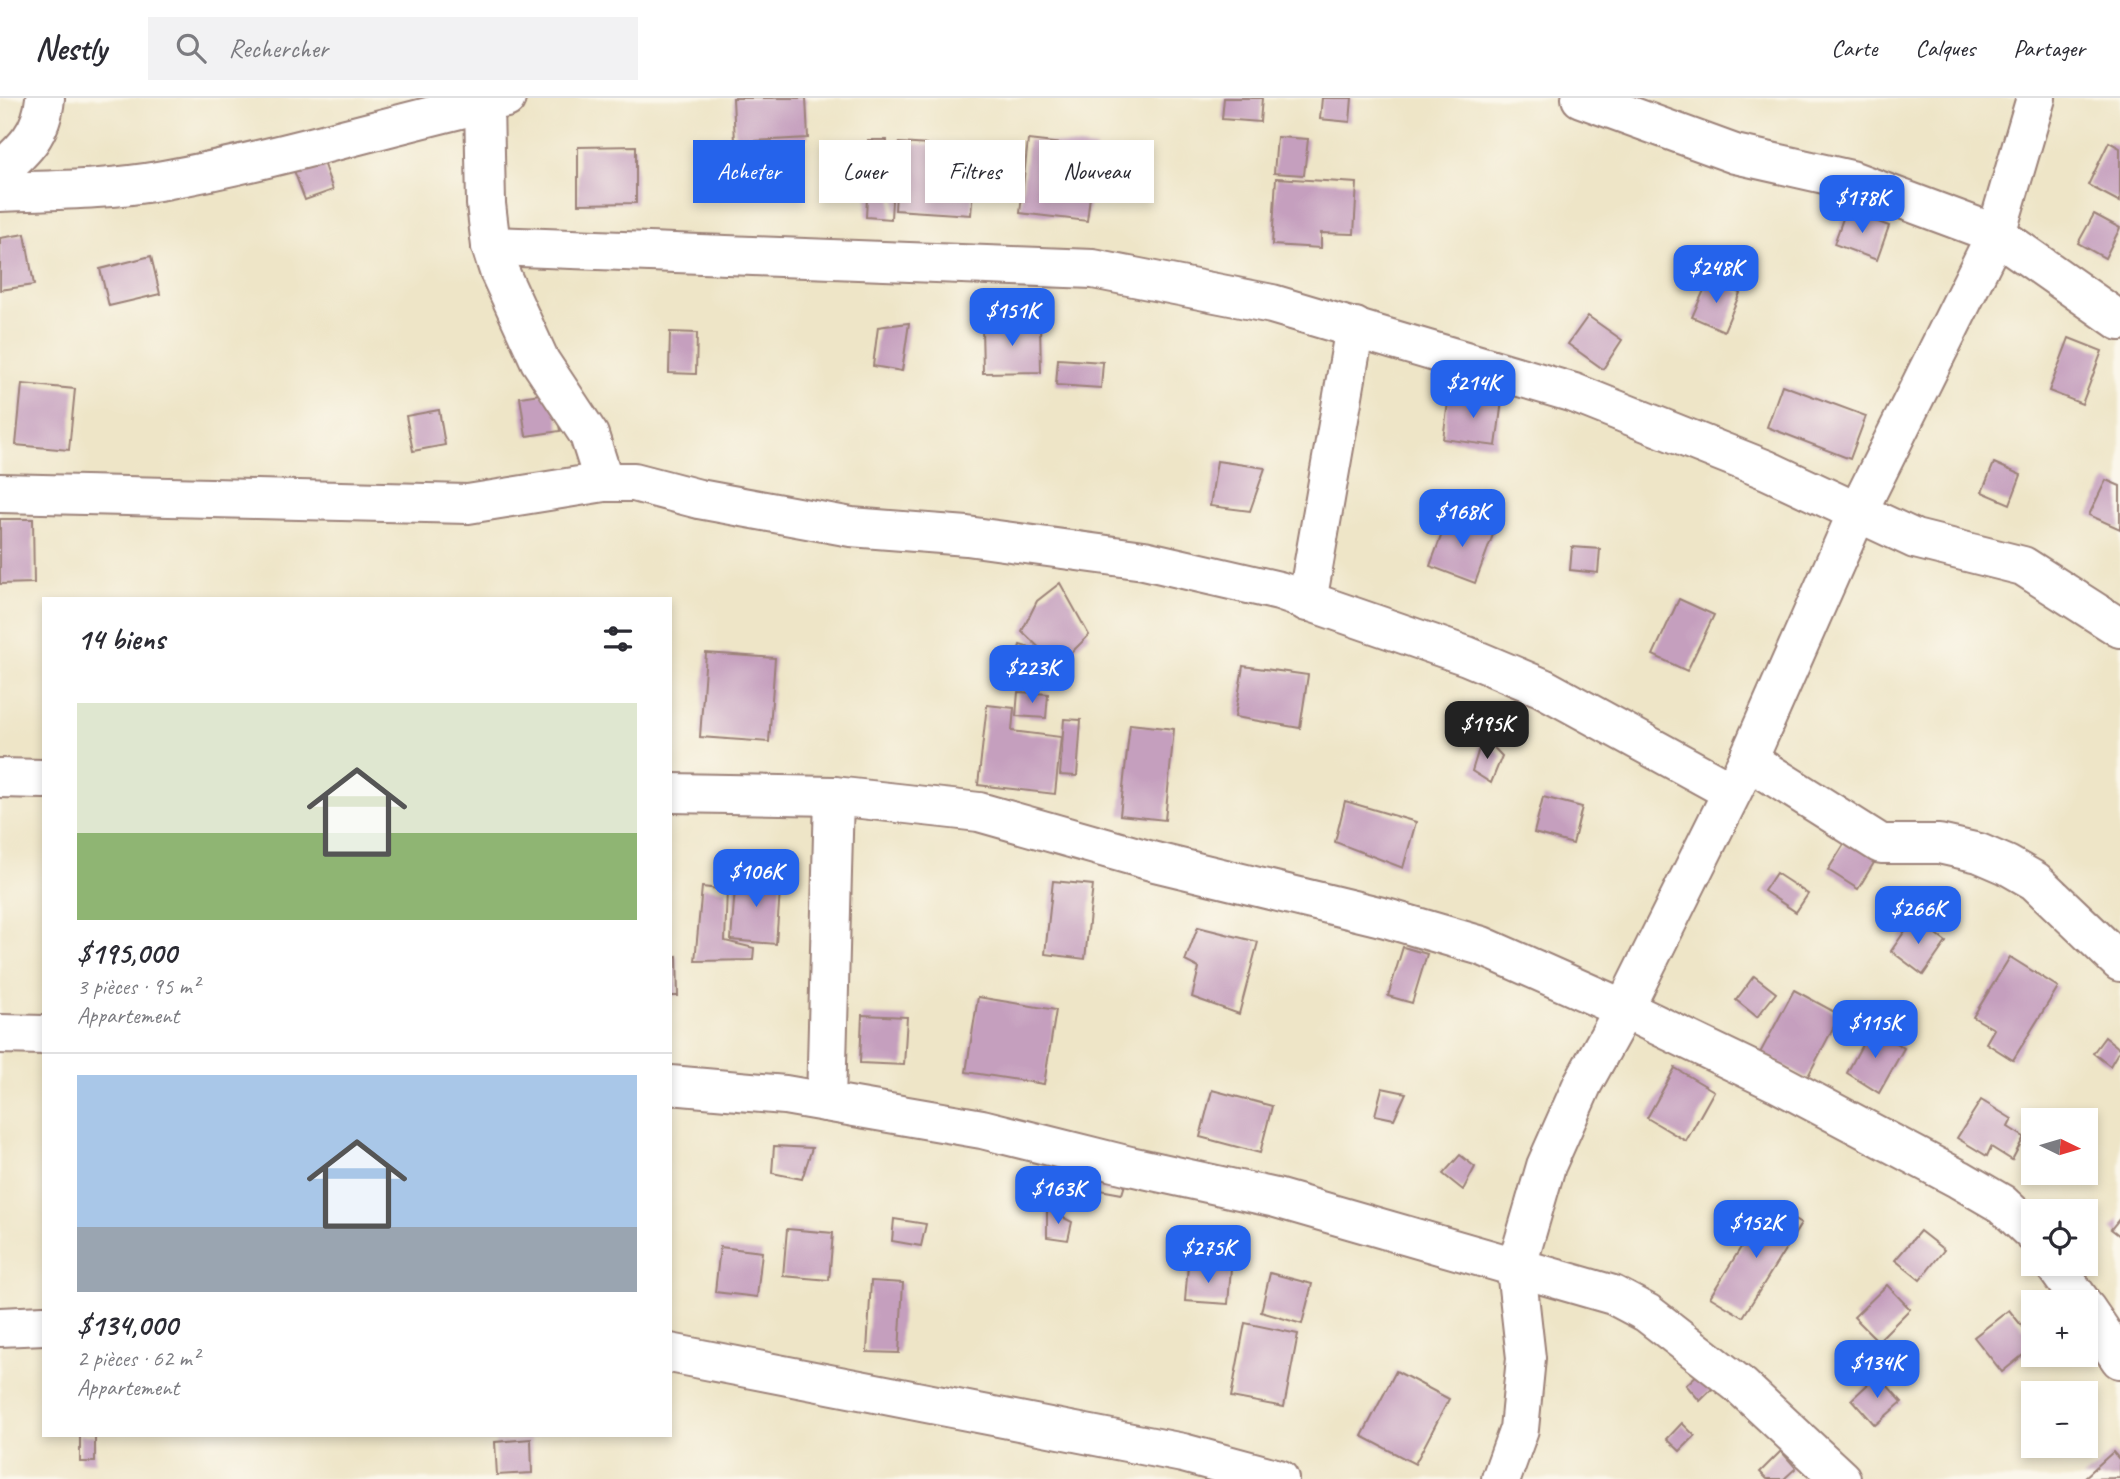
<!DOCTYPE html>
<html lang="fr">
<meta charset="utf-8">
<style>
:root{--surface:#fff;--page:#f2f2f3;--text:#2b2b33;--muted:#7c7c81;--line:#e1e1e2;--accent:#2563eb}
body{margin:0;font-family:Caveat,sans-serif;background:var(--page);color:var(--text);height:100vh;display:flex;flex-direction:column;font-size:26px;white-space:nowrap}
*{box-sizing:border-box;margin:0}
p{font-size:23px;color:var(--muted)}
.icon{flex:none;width:38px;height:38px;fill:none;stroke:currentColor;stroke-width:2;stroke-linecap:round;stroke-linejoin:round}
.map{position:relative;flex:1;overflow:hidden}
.details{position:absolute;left:42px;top:499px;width:630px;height:840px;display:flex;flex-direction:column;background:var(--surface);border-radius:0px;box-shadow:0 4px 10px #0003}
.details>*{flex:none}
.guide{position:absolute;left:693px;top:42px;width:665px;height:63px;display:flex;gap:14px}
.needle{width:46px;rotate:95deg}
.tools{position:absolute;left:2021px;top:1010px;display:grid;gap:14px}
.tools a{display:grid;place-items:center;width:77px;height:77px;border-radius:0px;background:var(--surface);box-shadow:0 4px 10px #0003;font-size:35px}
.price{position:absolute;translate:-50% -60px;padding:0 16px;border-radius:14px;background:var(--accent);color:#fff;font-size:23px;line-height:46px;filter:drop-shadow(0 2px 4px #0008)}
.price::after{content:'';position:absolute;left:50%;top:42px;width:21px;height:16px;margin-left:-10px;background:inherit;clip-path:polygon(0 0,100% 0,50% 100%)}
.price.selected{background:#222;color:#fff}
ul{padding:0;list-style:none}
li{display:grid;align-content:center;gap:14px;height:371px;padding:0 35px}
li+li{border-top:2px solid var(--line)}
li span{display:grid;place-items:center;height:217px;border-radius:0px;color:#555}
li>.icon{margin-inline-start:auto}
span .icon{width:126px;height:126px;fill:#fffc;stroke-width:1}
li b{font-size:30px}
h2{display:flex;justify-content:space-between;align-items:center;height:84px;padding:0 35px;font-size:30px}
.pill{padding:0 24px;border-radius:0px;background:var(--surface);box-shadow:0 4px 10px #0003;font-size:24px;line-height:63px}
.pill.selected{background:var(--accent);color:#fff}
header{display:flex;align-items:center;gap:42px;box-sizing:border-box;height:98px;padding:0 35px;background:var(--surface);border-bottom:2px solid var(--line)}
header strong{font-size:33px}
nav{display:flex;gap:38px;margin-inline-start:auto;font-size:24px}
.search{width:490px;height:63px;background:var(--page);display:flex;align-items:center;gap:18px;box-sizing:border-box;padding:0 24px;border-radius:0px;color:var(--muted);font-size:26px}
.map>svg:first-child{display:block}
</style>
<header>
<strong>Nestly</strong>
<div class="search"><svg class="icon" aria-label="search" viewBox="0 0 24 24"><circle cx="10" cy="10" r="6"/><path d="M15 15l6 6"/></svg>Rechercher</div>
<nav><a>Carte</a><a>Calques</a><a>Partager</a></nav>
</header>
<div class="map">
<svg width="2120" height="1381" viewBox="0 0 2120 1381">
<rect width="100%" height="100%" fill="#fbf7ec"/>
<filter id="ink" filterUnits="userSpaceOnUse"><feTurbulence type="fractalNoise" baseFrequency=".0143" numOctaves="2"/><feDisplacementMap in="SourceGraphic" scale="14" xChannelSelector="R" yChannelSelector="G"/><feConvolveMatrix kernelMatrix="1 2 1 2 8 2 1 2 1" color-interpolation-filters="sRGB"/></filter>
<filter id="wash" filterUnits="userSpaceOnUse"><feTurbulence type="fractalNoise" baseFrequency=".00686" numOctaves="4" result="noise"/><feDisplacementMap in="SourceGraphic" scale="28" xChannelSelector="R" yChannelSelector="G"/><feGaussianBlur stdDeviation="1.57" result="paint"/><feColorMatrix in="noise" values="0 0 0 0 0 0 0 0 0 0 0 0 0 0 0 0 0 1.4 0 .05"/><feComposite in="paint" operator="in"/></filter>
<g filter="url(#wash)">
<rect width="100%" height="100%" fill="#eee5c7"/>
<g id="blocks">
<g fill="#c59fbe">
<polygon points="733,0 806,0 808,40 735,44"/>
<polygon points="1224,0 1262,0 1260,24 1222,21"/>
<polygon points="1322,0 1352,0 1350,24 1320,21"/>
<polygon points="1277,39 1308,41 1304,77 1274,75"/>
<rect x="868" y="42" width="19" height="15"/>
<polygon points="1028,42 1096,50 1087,123 1020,115"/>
<polygon points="2109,44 2120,50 2120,104 2088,87"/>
<polygon points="899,45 976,50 971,117 895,112"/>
<polygon points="636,48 636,105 578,106 578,49"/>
<polygon points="828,55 854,57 852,79 826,76"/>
<polygon points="320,56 333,92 305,102 292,67"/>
<polygon points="869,63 894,64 891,121 866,119"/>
<polygon points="1276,80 1357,85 1354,136 1321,135 1321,150 1272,147"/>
<polygon points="1846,112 1889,128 1877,162 1834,146"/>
<polygon points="2094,116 2120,130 2105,160 2078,145"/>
<polygon points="25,136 34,187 0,192 0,140"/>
<polygon points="151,158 160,196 109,208 100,171"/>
<polygon points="1709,181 1740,195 1724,233 1692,219"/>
<polygon points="1588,218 1622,242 1603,271 1568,246"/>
<polygon points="1040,224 1041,274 983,275 982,226"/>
<polygon points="909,225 902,273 873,268 878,229"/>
<polygon points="670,234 697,235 696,276 669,275"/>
<polygon points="2069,240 2102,253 2082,306 2049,293"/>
<polygon points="1058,261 1103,264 1101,290 1056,287"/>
<polygon points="22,286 75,291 69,352 16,347"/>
<polygon points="1782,287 1866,318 1850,361 1767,329"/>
<polygon points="554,294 560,333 526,338 520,299"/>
<polygon points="1449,297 1502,303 1496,348 1443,341"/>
<polygon points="439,312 445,347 413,353 406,318"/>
<polygon points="1217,363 1265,370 1250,413 1210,408"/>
<polygon points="1994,365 2021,377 2010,406 1982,394"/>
<polygon points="2106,382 2120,388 2120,431 2089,417"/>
<polygon points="1449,417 1494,434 1475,485 1430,468"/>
<polygon points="0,421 33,421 34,485 0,486"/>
<polygon points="1572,449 1600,451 1598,475 1570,472"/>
<polygon points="1060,485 1089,537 1058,568 1022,533 1037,503"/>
<polygon points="1679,501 1714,517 1687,573 1653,557"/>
<polygon points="1020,547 1041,553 1035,572 1014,566"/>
<polygon points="706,555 775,560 769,644 700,639"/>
<polygon points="1243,568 1308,577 1300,630 1235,619"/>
<polygon points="1018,594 1048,596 1046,620 1016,618"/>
<polygon points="987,607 1014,610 1012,633 1061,639 1055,696 978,687"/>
<polygon points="1064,621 1081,622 1077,678 1060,677"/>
<polygon points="1130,626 1174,631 1165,722 1120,717"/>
<polygon points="1483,638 1502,658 1491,685 1472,673"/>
<polygon points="1543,699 1582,709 1573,746 1534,735"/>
<polygon points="1345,703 1416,724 1403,770 1335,744"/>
<polygon points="1848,740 1878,758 1858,791 1828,772"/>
<polygon points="1776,775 1808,796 1796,814 1764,793"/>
<polygon points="736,777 781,780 776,846 731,842"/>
<polygon points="1053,783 1093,787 1085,861 1045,856"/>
<polygon points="702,789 727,792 725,843 754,850 753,862 695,863"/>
<polygon points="1914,820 1946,844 1923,877 1891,853"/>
<polygon points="1198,829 1258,844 1239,916 1192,899 1199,870 1185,863"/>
<polygon points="1403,849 1427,856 1412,905 1388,898"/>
<polygon points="677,858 678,898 670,898 670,859"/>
<polygon points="2010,859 2058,889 2013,962 1986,945 1994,931 1973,919"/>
<polygon points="1754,878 1776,895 1757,919 1736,902"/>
<polygon points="1794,892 1840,917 1807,980 1760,955"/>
<polygon points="978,899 1056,912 1044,986 966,974"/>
<polygon points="862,917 907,919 904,967 860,965"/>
<polygon points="1871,930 1904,950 1879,995 1847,975"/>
<polygon points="2105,939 2120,951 2110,968 2093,955"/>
<polygon points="1675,970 1714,993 1686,1043 1647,1020"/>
<polygon points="1382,990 1406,995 1394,1021 1375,1017"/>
<polygon points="1212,992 1272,1008 1260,1055 1200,1039"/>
<polygon points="1981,1002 2012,1021 2008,1029 2024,1039 2012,1062 1991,1049 1987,1058 1957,1040"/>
<polygon points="774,1048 812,1050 802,1081 772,1075"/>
<polygon points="1460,1057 1475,1069 1463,1092 1443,1076"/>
<polygon points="1092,1071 1126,1083 1122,1096 1089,1090"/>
<polygon points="1768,1106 1801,1126 1743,1219 1710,1199"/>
<polygon points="1047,1111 1072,1124 1068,1142 1047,1139"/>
<polygon points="2120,1120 2120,1138 2111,1131"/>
<polygon points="894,1121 926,1126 921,1148 892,1143"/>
<polygon points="787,1131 833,1135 829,1182 783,1178"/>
<polygon points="1920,1133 1944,1152 1920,1182 1895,1162"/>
<polygon points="720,1149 762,1154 757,1199 715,1194"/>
<polygon points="1188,1167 1231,1170 1228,1206 1185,1203"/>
<polygon points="1270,1175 1312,1186 1302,1226 1261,1214"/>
<polygon points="871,1183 903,1185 899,1255 867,1254"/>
<polygon points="1887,1187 1910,1211 1878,1243 1854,1219"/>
<polygon points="2009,1212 2034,1243 2034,1248 2002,1274 1974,1239"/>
<polygon points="1245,1225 1298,1236 1284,1309 1231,1299"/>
<polygon points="1396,1273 1449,1301 1415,1366 1362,1338"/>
<polygon points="1701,1273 1715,1288 1700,1303 1686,1287"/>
<polygon points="1878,1277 1902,1304 1875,1327 1852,1301"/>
<polygon points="1682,1325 1695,1338 1680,1353 1667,1341"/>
<rect x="80" y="1337" width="15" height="27"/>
<polygon points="531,1341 532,1375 497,1377 495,1344"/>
<polygon points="1781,1353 1796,1370 1784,1381 1767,1381 1760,1374"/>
<polygon points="2113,1354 2120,1362 2120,1380 2083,1381"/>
</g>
</g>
</g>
<g filter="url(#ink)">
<use href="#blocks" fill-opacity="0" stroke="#9c8279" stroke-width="2"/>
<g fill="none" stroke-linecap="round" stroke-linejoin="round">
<defs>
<g id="minor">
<polyline points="1581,0 1735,56 1851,82 1996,136 2120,223"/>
<polyline points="484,5 486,106 491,148 499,173 540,263 589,337 604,384"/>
<path d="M0,73C25,51 42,35 45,0"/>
<path d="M0,94C55,92 110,92 164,82C279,61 392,26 506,0"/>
<polyline points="491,148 1093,171 1272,206 1574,295 1767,372 1915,441 2023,468 2120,530"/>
<polyline points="0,395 468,406 604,384 634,384 699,401 851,429 967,438 1144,462 1279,493 1467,558 1543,590 1731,693"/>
<polyline points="1307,504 1355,229"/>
<polyline points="1748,662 1881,746 1939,746 1979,755 2007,767 2035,783 2120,864"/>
<polyline points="0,680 44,681"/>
<polyline points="670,695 834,698 979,714 1155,764 1386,820 1482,848 1624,911 1776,984 1959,1081 2002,1106 2034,1136"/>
<polyline points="0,936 44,937"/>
<polyline points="670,987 785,997 982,1031 1130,1068 1276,1100 1613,1197 1647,1215 1741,1288 1841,1381"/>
<polyline points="826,1004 834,698"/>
<polyline points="2054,1166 2081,1204"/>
<polyline points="2086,1211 2120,1261"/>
<polyline points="0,1229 44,1227"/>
<polyline points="670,1255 1183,1355 1279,1381"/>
<polyline points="1501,1381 1519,1331 1526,1260 1516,1171 1546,1068 1583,985 1624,911 1748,662 1857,415 1996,136 2036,0"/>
</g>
</defs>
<use href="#minor" stroke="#9c8279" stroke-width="42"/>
<use href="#minor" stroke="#fff" stroke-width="38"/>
</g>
</g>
</svg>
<div class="tools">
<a><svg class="needle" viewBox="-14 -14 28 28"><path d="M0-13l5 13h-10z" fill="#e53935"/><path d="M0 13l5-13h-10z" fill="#7c7c81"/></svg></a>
<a><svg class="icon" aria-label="locate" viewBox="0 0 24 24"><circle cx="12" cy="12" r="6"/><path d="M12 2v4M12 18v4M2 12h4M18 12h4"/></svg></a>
<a>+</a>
<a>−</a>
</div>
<b class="price" style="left:1862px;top:137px">$178K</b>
<b class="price" style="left:1716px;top:207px">$248K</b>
<b class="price" style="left:1012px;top:250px">$151K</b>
<b class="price" style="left:1473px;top:322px">$214K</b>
<b class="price" style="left:1462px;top:451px">$168K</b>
<b class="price" style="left:1032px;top:607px">$223K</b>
<b class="price selected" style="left:1487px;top:663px">$195K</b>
<b class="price" style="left:756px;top:811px">$106K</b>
<b class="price" style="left:1918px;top:848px">$266K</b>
<b class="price" style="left:1875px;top:962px">$115K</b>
<b class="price" style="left:1058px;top:1128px">$163K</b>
<b class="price" style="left:1756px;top:1162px">$152K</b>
<b class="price" style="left:1208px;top:1187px">$275K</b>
<b class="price" style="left:1877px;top:1302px">$134K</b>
<div class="guide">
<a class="pill selected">Acheter</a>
<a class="pill">Louer</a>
<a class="pill">Filtres</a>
<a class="pill">Nouveau</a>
</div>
<section class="details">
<h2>14 biens<svg class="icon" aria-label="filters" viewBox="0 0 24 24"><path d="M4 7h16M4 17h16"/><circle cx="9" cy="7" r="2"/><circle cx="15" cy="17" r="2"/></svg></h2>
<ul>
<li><span style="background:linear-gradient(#dfe7d0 60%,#8fb573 0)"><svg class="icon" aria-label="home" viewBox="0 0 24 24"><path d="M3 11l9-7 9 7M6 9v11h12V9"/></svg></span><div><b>$195,000</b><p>3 pièces · 95 m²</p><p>Appartement</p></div></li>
<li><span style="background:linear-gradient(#a9c7e8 70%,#9aa5b1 0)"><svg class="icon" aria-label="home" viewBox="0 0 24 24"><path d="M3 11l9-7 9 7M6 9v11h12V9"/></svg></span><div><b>$134,000</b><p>2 pièces · 62 m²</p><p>Appartement</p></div></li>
</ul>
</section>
</div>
